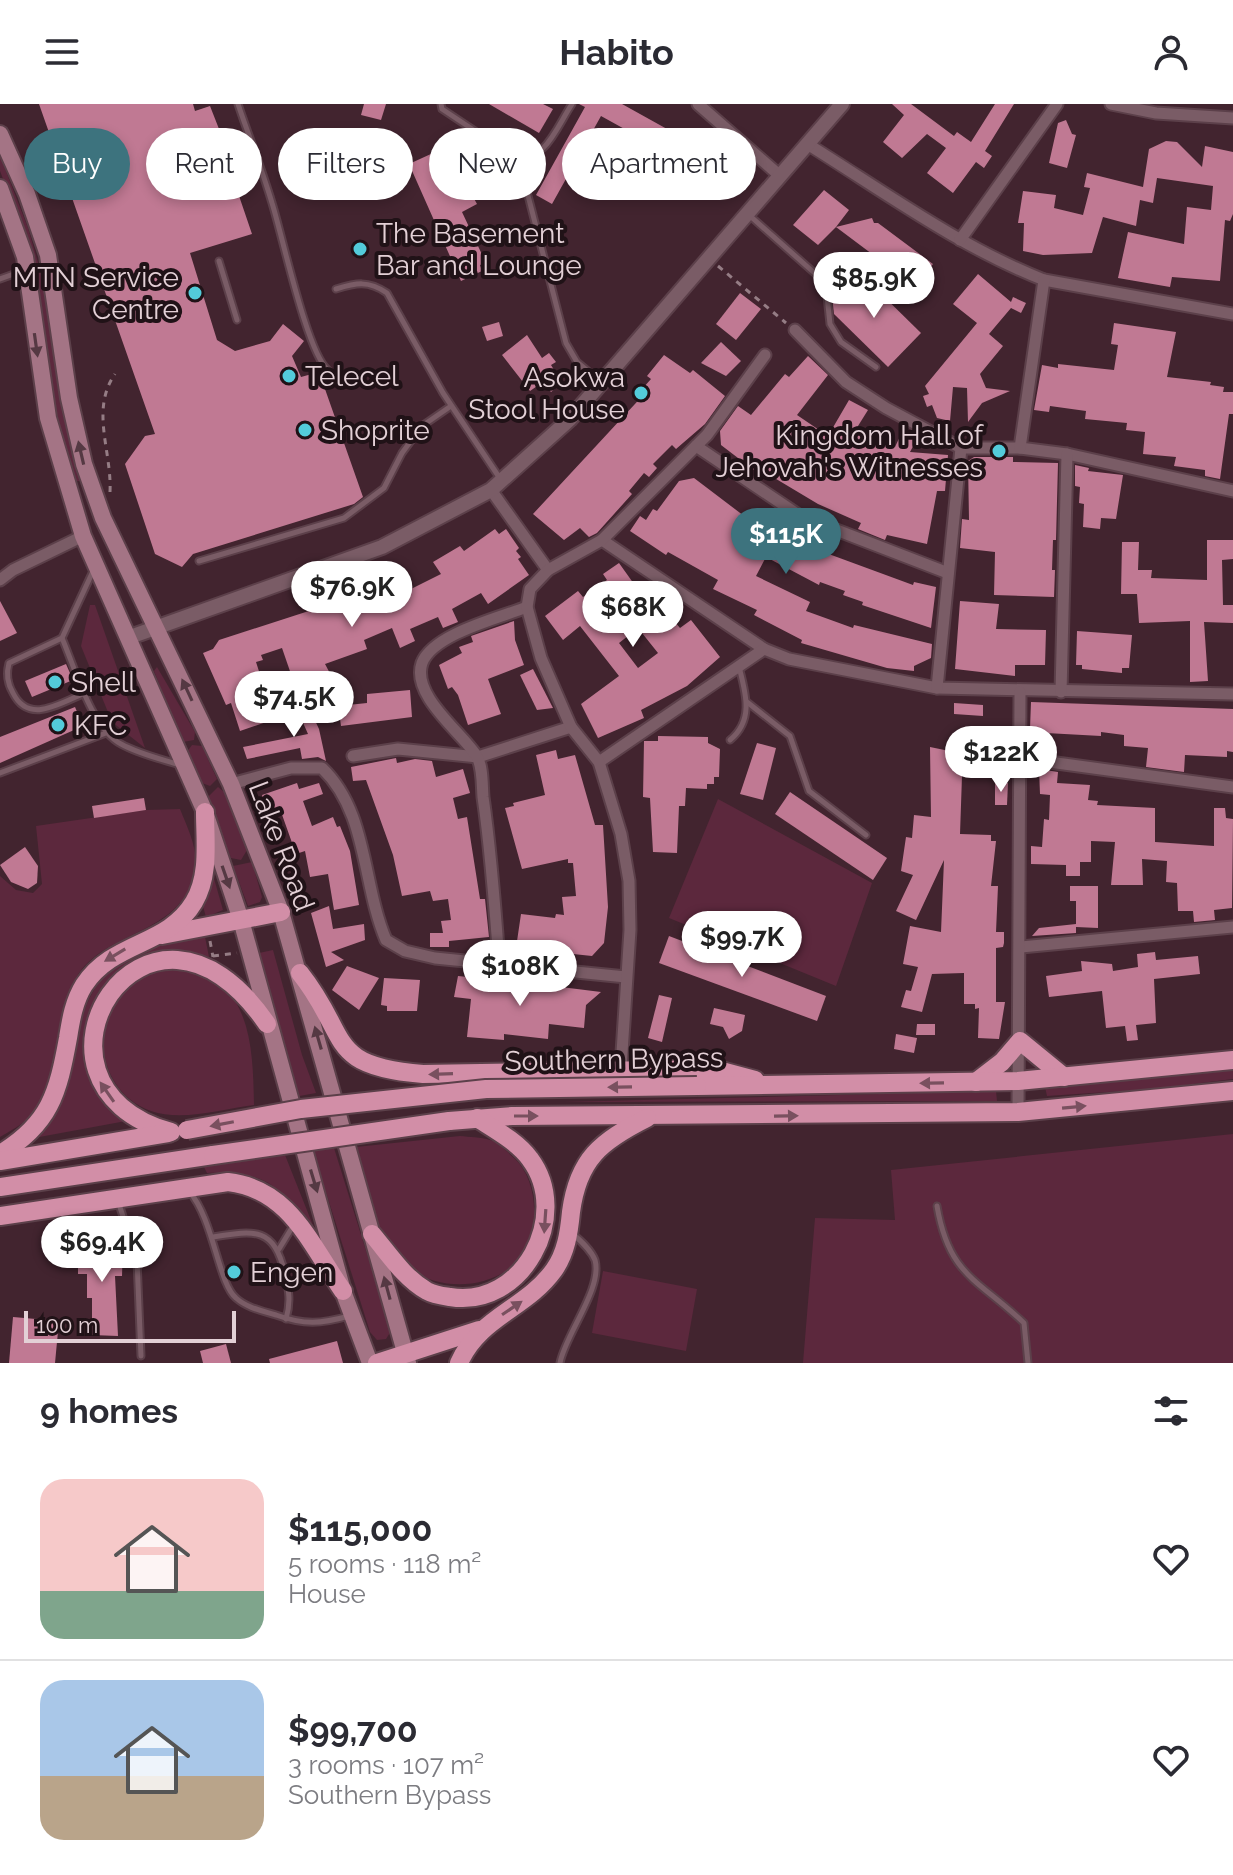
<!DOCTYPE html>
<meta charset="utf-8">
<style>
:root{--surface:#fff;--page:#f7f7f7;--text:#2b2b33;--muted:#7c7c81;--line:#e1e1e2;--accent:#3d737e}
body{margin:0;font-family:Raleway,sans-serif;background:var(--page);color:var(--text);height:100vh;display:flex;flex-direction:column;font-size:30px;white-space:nowrap}
*{box-sizing:border-box;margin:0}
p{font-size:26px;color:var(--muted)}
.icon{flex:none;width:44px;height:44px;fill:none;stroke:currentColor;stroke-width:2;stroke-linecap:round;stroke-linejoin:round}
.map{position:relative;height:1259px;overflow:hidden}
.sheet{display:flex;flex-direction:column;background:var(--surface);flex:1}
.sheet>*{flex:none}
.hud{position:absolute;left:24px;top:24px;width:800px;height:72px;display:flex;gap:16px}
.scale{position:absolute;left:24px;bottom:20px;width:212px;box-sizing:border-box;padding-left:8px;border:4px solid #e3d0d6;border-top:0;font-size:22px;line-height:28px;white-space:nowrap;color:#e3d0d6;-webkit-text-stroke:6px #201217;paint-order:stroke}
.price{position:absolute;translate:-50% -68px;padding:0 18px;border-radius:28px;background:#fff;color:#222;font-size:26px;line-height:52px;filter:drop-shadow(0 2px 4px #0008)}
.price::after{content:'';position:absolute;left:50%;top:48px;width:24px;height:18px;margin-left:-12px;background:inherit;clip-path:polygon(0 0,100% 0,50% 100%)}
.price.on{background:var(--accent);color:#fff}
ul{padding:0;list-style:none}
li{display:flex;align-items:center;gap:24px;height:200px;padding:0 40px}
li+li{border-top:2px solid var(--line)}
li span{display:grid;place-items:center;flex:none;width:224px;height:160px;border-radius:24px;color:#555}
li>.icon{margin-inline-start:auto}
span .icon{width:96px;height:96px;fill:#fffc;stroke-width:1}
li b{font-size:34px}
h2{display:flex;justify-content:space-between;align-items:center;height:96px;padding:0 40px;font-size:34px}
.tag{padding:0 28px;border-radius:36px;background:var(--surface);box-shadow:0 4px 12px #0003;font-size:28px;line-height:72px}
.tag.on{background:var(--accent);color:#fff}
header{display:flex;justify-content:space-between;align-items:center;height:104px;padding:0 40px;background:var(--surface);font-size:36px;font-weight:700}
.map>svg:first-child{display:block}
</style>
<header><svg class="icon" aria-label="menu" viewBox="0 0 24 24"><path d="M4 6h16M4 12h16M4 18h16"/></svg>Habito<svg class="icon" aria-label="person" viewBox="0 0 24 24"><circle cx="12" cy="8" r="4"/><path d="M4 21q1-7 8-7t8 7"/></svg></header>
<div class="map">
<svg width="1233" height="1259" viewBox="0 0 1233 1259">
<rect width="100%" height="100%" fill="#42242f"/>
<g fill="#5c283d">
<polygon points="0,52 28,124 50,200 62,308 80,377 75,377 50,285 37,178 27,138 0,67"/>
<polygon points="90,501 95,501 145,644 112,618 81,542"/>
<polygon points="157,563 195,628 194,636 183,638 180,632 154,567"/>
<polygon points="192,641 202,642 217,675 210,682 202,679 187,648"/>
<polygon points="218,683 224,688 247,746 241,756 231,754 207,694"/>
<polygon points="718,695 872,779 836,882 669,814"/>
<path d="M180,705C190,730 203,754 191,781C170,830 109,828 79,869C48,912 69,973 30,1012C22,1021 10,1027 0,1033V772L16,786L33,789L42,780L36,722L146,706Z"/>
<polygon points="252,758 262,793 260,798 248,802 233,762"/>
<polygon points="213,771 223,806 206,813 202,799"/>
<path d="M204,828L209,853C196,850 181,846 167,847C110,852 71,915 89,969C95,989 111,1003 126,1017L34,1034C89,981 62,905 113,864C138,844 174,837 204,828Z"/>
<polygon points="273,846 302,951 316,989 294,993 259,849"/>
<path d="M172,865C251,867 253,941 254,1001C222,1005 182,1018 151,1007C94,987 87,908 137,875C148,869 160,867 172,865Z"/>
<polygon points="1233,953 1233,975 1153,985 1047,992 1045,983"/>
<polygon points="996,987 997,997 563,998"/>
<polygon points="1233,1030 1233,1259 803,1259 815,1114 895,1116 891,1066"/>
<path d="M460,1032C469,1033 481,1033 490,1036C499,1038 507,1048 514,1054C543,1080 541,1146 506,1167C473,1188 427,1184 399,1156C372,1130 366,1077 356,1043Z"/>
<polygon points="334,1044 391,1227 386,1235 377,1236 370,1228 313,1047"/>
<path d="M285,1051L320,1139C280,1088 280,1067 207,1069L204,1063Z"/>
<polygon points="603,1167 697,1185 686,1247 592,1229"/>
</g>
<g fill="#c07993" fill-rule="evenodd">
<polygon points="39,0 193,0 195,7 210,2 241,81 236,83 252,130 190,149 217,236 235,247 270,237 283,220 304,237 292,252 301,273 319,268 363,393 354,400 193,450 182,463 155,450 125,360 145,332 155,330"/>
<polygon points="364,0 386,0 381,16 361,11"/>
<polygon points="489,0 543,0 553,5 539,29"/>
<polygon points="579,0 622,0 676,30 666,48 601,12 552,100 536,91 585,3"/>
<polygon points="892,0 911,0 954,32 957,28 971,38 995,0 1014,0 985,47 992,52 984,64 976,58 953,89 927,69 946,44 927,30 902,54 883,38 904,11"/>
<polygon points="1066,16 1072,30 1076,31 1067,64 1049,59 1058,19"/>
<polygon points="1166,37 1177,38 1202,63 1205,42 1233,48 1233,110 1230,117 1225,116 1220,177 1172,173 1170,183 1118,174 1128,128 1184,140 1187,103 1211,106 1213,82 1157,74 1153,99 1140,96 1136,122 1103,113 1092,149 1043,151 1023,147 1024,119 1018,119 1023,87 1056,91 1054,104 1083,111 1090,84 1084,83 1087,69 1143,83 1149,45"/>
<polygon points="444,44 459,75 474,68 483,86 472,91 477,100 462,108 486,159 480,161 482,167 461,177 409,60"/>
<polygon points="685,53 697,60 702,75 690,75 682,88 670,82 677,70 671,57"/>
<polygon points="824,86 849,106 836,123 872,114 874,119 878,119 933,160 916,183 836,123 818,141 793,121"/>
<polygon points="978,170 1011,198 1013,193 1026,199 1021,209 1011,204 989,230 1003,242 980,270 986,284 1010,287 982,299 968,318 967,284 953,283 950,317 937,314 932,301 927,303 923,292 929,290 925,282 977,219 953,200"/>
<polygon points="851,173 866,175 921,229 888,263 834,210 832,192"/>
<polygon points="740,189 761,205 736,236 716,220"/>
<polygon points="499,218 503,232 487,237 482,223"/>
<polygon points="1114,219 1176,228 1167,273 1211,278 1210,281 1224,283 1223,288 1233,288 1233,310 1229,310 1220,375 1205,372 1205,366 1174,362 1176,353 1143,350 1145,328 1126,326 1127,319 1085,315 1086,307 1050,302 1049,308 1034,306 1042,261 1058,264 1058,260 1114,266 1118,241 1111,240"/>
<polygon points="527,231 542,254 549,249 556,258 551,261 562,279 551,288 543,278 530,287 502,251"/>
<polygon points="721,238 741,257 726,272 701,259"/>
<polygon points="664,251 690,269 693,266 725,292 705,320 676,345 672,341 653,360 657,364 649,373 644,369 629,387 632,390 597,429 589,433 580,424 564,436 533,410 647,287 643,284 651,275 647,272"/>
<polygon points="808,252 828,271 797,311 828,332 849,296 868,306 858,322 895,343 903,326 918,333 910,348 948,351 945,387 937,387 927,440 887,431 885,436 858,425 861,419 818,400 758,364 755,367 721,341 720,327 738,302 751,311 785,270 789,273"/>
<polygon points="974,353 1013,353 1013,358 1058,359 1056,436 1053,436 1052,466 1055,466 1054,493 994,491 995,448 960,444 962,415 969,416 968,357"/>
<polygon points="1075,361 1089,364 1088,367 1123,371 1116,415 1101,414 1100,425 1083,423 1084,400 1079,399 1080,383 1075,382"/>
<polygon points="694,374 752,418 760,409 828,446 826,449 913,481 914,478 936,483 931,524 862,501 863,498 843,491 845,487 820,478 819,481 766,453 756,472 810,498 806,507 853,524 854,521 932,540 931,554 914,562 914,567 887,564 801,539 802,536 754,511 757,506 713,485 718,476 668,448 666,451 630,427 640,412 646,416 653,405 657,407 679,377"/>
<path d="M495,425L499,430L506,425L519,444L516,447L521,453L518,455L529,471L488,500L481,489L452,505L458,518L443,524L438,513L410,525L415,537L400,544L392,524L364,536L367,545L325,560L333,575L301,587L303,591L270,600L275,615L240,627L231,599L226,601L203,549L213,545L219,536L352,493L354,499L395,482L399,491L441,470L433,458L460,442L464,447ZM282,544L293,576L286,579L288,582L266,589L256,558L263,556L261,551Z"/>
<polygon points="1207,436 1233,436 1233,455 1222,456 1223,501 1233,501 1233,519 1204,518 1208,577 1190,578 1190,517 1139,519 1137,490 1121,490 1122,438 1139,438 1138,466 1152,466 1151,474 1207,476"/>
<path d="M619,459L644,494L651,489L680,524L691,516L720,553L687,582L641,606L644,614L598,634L581,600L619,572L580,522L563,536L545,512L578,487L583,493L607,476L603,470ZM638,524L658,549L638,564L619,539Z"/>
<polygon points="0,497 17,529 0,537"/>
<polygon points="960,497 999,500 996,525 1046,526 1045,561 1015,561 1015,572 955,565"/>
<polygon points="514,517 515,536 524,561 488,575 501,610 468,621 458,591 452,583 448,585 439,561 462,549 459,543 473,538 471,532"/>
<polygon points="1077,527 1132,531 1129,564 1122,564 1122,569 1082,565 1082,561 1076,561"/>
<polygon points="66,560 73,576 32,593 25,577"/>
<polygon points="533,565 553,604 537,606 520,571"/>
<polygon points="335,579 348,601 367,599 367,590 410,586 412,613 341,622"/>
<polygon points="305,595 319,625 326,657 318,653 302,655 300,644 247,655 243,643 308,630 293,596"/>
<polygon points="1031,598 1233,605 1233,648 1227,647 1227,653 1185,651 1184,668 1146,663 1148,644 1124,642 1124,631 1101,628 1101,632 1046,629 1045,634 1034,633 1034,626 1030,625"/>
<polygon points="954,599 983,601 983,612 954,610"/>
<polygon points="75,603 83,622 0,659 0,633"/>
<polygon points="658,632 708,633 708,639 720,645 719,673 714,673 714,680 707,680 707,685 686,684 685,702 679,702 677,749 653,748 650,694 643,693 644,637 658,637"/>
<polygon points="757,639 776,644 763,696 740,690"/>
<polygon points="930,643 1003,658 1002,674 962,672 960,730 991,731 991,737 996,737 991,782 998,782 996,828 1004,828 1004,839 1003,843 996,844 996,898 1005,898 999,935 978,934 979,904 975,905 975,900 964,900 964,869 932,870 922,908 901,903 906,886 911,887 918,863 903,860 910,822 941,828 944,756 916,816 896,807 913,771 901,767 906,733 912,734 914,711 931,713"/>
<polygon points="556,646 558,655 575,651 595,721 603,721 608,803 604,839 592,852 516,844 521,810 555,814 556,810 564,811 562,793 576,792 573,759 568,759 568,755 522,765 505,704 514,702 513,699 545,691 536,651"/>
<polygon points="396,654 397,659 415,655 432,657 436,673 463,665 470,689 453,694 458,715 467,713 480,795 485,795 489,833 449,837 449,843 430,843 430,829 443,829 441,817 451,816 448,795 433,797 430,787 402,792 393,751 366,676 353,677 351,663"/>
<polygon points="1039,665 1058,668 1057,679 1090,681 1088,696 1098,697 1097,701 1155,704 1155,738 1214,742 1214,704 1225,704 1226,714 1233,715 1232,804 1214,806 1215,816 1194,818 1193,807 1178,807 1177,779 1166,778 1167,757 1142,755 1143,781 1111,781 1115,738 1091,737 1091,758 1080,758 1080,772 1066,772 1066,761 1031,760 1031,742 1042,743 1044,715 1049,716 1050,691 1040,690"/>
<polygon points="297,679 299,685 319,679 323,690 303,697 312,722 333,713 337,723 340,722 350,747 359,801 334,806 328,770 310,773 305,747 296,750 280,705 268,709 262,691"/>
<polygon points="995,679 1008,679 1007,701 995,701"/>
<polygon points="790,688 887,754 873,776 775,710"/>
<polygon points="144,694 146,706 94,714 92,702"/>
<polygon points="25,743 38,762 37,779 28,785 11,778 0,761"/>
<polygon points="1070,782 1098,782 1098,824 1076,823 1076,797 1070,797"/>
<polygon points="329,802 333,825 364,820 365,836 331,848 344,856 326,863 311,809"/>
<polygon points="1076,820 1076,829 1032,832 1039,824"/>
<polygon points="669,832 826,892 817,917 659,859"/>
<polygon points="1155,848 1156,856 1198,852 1200,870 1154,875 1156,919 1136,921 1138,936 1127,937 1125,922 1106,924 1102,887 1049,893 1046,872 1082,867 1081,857 1112,860 1113,867 1138,863 1137,850"/>
<polygon points="347,862 379,874 359,906 332,886"/>
<polygon points="458,872 521,878 601,888 586,901 584,924 549,920 548,935 504,930 504,936 467,933 471,895 454,893"/>
<polygon points="384,874 420,876 417,907 387,907 387,902 381,901"/>
<polygon points="659,891 672,894 662,938 648,934"/>
<polygon points="714,904 745,911 742,927 729,935 723,923 710,920"/>
<polygon points="917,920 935,920 935,931 916,931"/>
<polygon points="896,930 917,934 914,949 894,945"/>
<polygon points="78,1140 123,1140 122,1172 115,1172 118,1232 92,1231 92,1194 87,1194 87,1170 78,1170"/>
<polygon points="13,1213 59,1217 55,1259 9,1259"/>
<polygon points="337,1237 343,1259 270,1259 269,1255"/>
<polygon points="226,1240 231,1259 203,1259 200,1247"/>
</g>
<g fill="none" stroke-linecap="round" stroke-linejoin="round">
<defs>
<g id="service">
<path d="M238,0C249,33 262,65 272,99C282,130 307,249 328,266"/>
<path d="M441,0L442,5L514,53C545,60 557,22 572,0"/>
<polyline points="528,56 524,76 566,239 577,258 601,278"/>
<polyline points="749,111 819,173 827,192 830,220 841,238 876,263"/>
<polyline points="219,157 237,216"/>
<polyline points="0,175 25,166"/>
<path d="M336,185C356,179 368,176 387,189L443,289L501,376"/>
<polyline points="199,457 344,414 384,384 402,349 422,322 451,302"/>
<path d="M94,465L62,534C75,564 92,625 121,640C139,650 161,655 180,661"/>
<path d="M62,534L9,559C6,570 7,579 13,589C29,621 60,599 85,589"/>
<polyline points="747,598 790,632 809,687 866,731"/>
<path d="M730,636C754,616 746,590 739,563"/>
<polyline points="0,669 106,629"/>
<path d="M189,1087C214,1116 218,1179 236,1194C247,1204 263,1207 276,1211C304,1221 321,1220 349,1212"/>
<polyline points="118,1097 137,1156 141,1252"/>
<path d="M937,1102C949,1172 978,1175 1024,1219L1028,1259"/>
<path d="M213,1133C256,1126 274,1123 285,1170C289,1187 291,1198 286,1215"/>
<polyline points="279,1145 293,1122"/>
<path d="M560,1259C565,1231 603,1184 595,1156C591,1146 582,1138 574,1131"/>
</g>
<g id="minor">
<polyline points="698,0 779,71"/>
<polyline points="1111,0 1156,9 1233,14"/>
<path d="M809,41C886,89 960,143 1044,176L1233,210"/>
<polyline points="960,136 1057,0"/>
<polyline points="795,226 846,278 886,304 961,344 1020,344 1067,350 1233,387"/>
<polyline points="696,342 800,412 948,469"/>
<polyline points="1020,344 1044,176"/>
<polyline points="491,386 548,466"/>
<polyline points="602,436 764,545 789,555 937,584 1233,590"/>
<polyline points="0,476 13,466 83,432"/>
<polyline points="937,584 961,344"/>
<polyline points="1061,588 1067,350"/>
<polyline points="353,652 398,645 478,653 571,623"/>
<polyline points="1020,654 1233,683"/>
<polyline points="599,658 764,545"/>
<path d="M231,680L291,664H322C368,708 362,780 386,836L405,847L435,854L626,873"/>
<polyline points="1021,843 1233,823"/>
<path d="M499,858C495,802 491,748 483,693C482,681 483,661 476,651C461,628 411,591 422,559C433,530 499,514 527,503"/>
<polyline points="621,964 630,826 629,777 621,730 599,658 571,623 541,554 527,503 530,485 548,466 602,436 707,331 765,251"/>
<polyline points="1018,1008 1020,588"/>
</g>
<polyline id="tertiary" points="130,533 382,443 491,386 570,315 842,0"/>
<g id="secondary">
<polyline points="0,30 27,90 48,151 69,294 84,360 103,414 231,680 281,808 408,1259"/>
<polyline points="0,84 25,153 48,314 83,432 205,708 241,816 343,1187 370,1259"/>
</g>
<g id="trunk">
<polyline points="162,831 281,808"/>
<path d="M300,869C351,933 324,962 423,970L714,965L755,976"/>
<polyline points="976,978 1002,958 1020,937 1064,973"/>
<polyline points="697,982 1018,977 1233,956"/>
<polyline points="449,1017 512,1012 1018,1008 1233,987"/>
<path d="M171,1028C0,981 147,744 267,920"/>
<path d="M0,1050C50,1020 58,989 68,934C71,915 74,897 84,881C114,836 167,843 194,798C210,771 205,737 205,708"/>
<polyline points="0,1057 168,1029"/>
<polyline points="0,1083 213,1051"/>
<path d="M0,1112L228,1078C290,1085 310,1140 343,1187"/>
<path d="M372,1130C389,1150 404,1174 427,1187C434,1191 443,1192 450,1193C523,1205 572,1111 530,1055C518,1038 494,1025 477,1014"/>
<polyline points="377,1259 479,1226"/>
<path d="M459,1259C479,1213 526,1205 554,1166C566,1149 569,1129 571,1108C578,1055 601,1037 647,1014"/>
</g>
</defs>
<use href="#service" stroke="#5c404a" stroke-width="9"/>
<use href="#minor" stroke="#5c404a" stroke-width="15"/>
<use href="#tertiary" stroke="#5c404a" stroke-width="18"/>
<use href="#secondary" stroke="#5c404a" stroke-width="20"/>
<use href="#trunk" stroke="#5c404a" stroke-width="22"/>
<g stroke="#957d85" stroke-width="3" stroke-dasharray="6 6" stroke-linecap="butt">
<polyline points="718,162 786,219"/>
<path d="M110,388C112,347 90,306 115,270"/>
<polyline points="210,837 213,853"/>
<polyline points="213,852 237,849"/>
</g>
<use href="#service" stroke="#7a5c66" stroke-width="5"/>
<use href="#minor" stroke="#7a5c66" stroke-width="11"/>
<use href="#tertiary" stroke="#7a5c66" stroke-width="14"/>
<use href="#secondary" stroke="#a47485" stroke-width="16"/>
<use href="#trunk" stroke="#d28ea7" stroke-width="18"/>
<defs>
<g id="trunk-bridge">
<polyline points="187,1026 301,1005 486,985 697,982"/>
<polyline points="213,1051 449,1017"/>
</g>
</defs>
<use href="#trunk-bridge" stroke="#5c404a" stroke-width="22" stroke-linecap="butt"/>
<use href="#trunk-bridge" stroke="#d28ea7" stroke-width="18"/>
</g>
<defs><path id="oneway-solid" d="M-6-.8H1V-3.2L6.5 0L1 3.2V.8H-6Z" transform="scale(2)"/></defs>
<g fill="#553943">
<use href="#oneway-solid" transform="translate(36 241) rotate(82)"/>
<use href="#oneway-solid" transform="translate(81 349) rotate(-103)"/>
<use href="#oneway-solid" transform="translate(187 586) rotate(-115)"/>
<use href="#oneway-solid" transform="translate(226 773) rotate(71)"/>
<use href="#oneway-solid" transform="translate(318 934) rotate(-106)"/>
<use href="#oneway-solid" transform="translate(314 1077) rotate(73)"/>
<use href="#oneway-solid" transform="translate(387 1184) rotate(-105)"/>
</g>
<g fill="#79505f">
<use href="#oneway-solid" transform="translate(115 851) rotate(149)"/>
<use href="#oneway-solid" transform="translate(441 970) rotate(178)"/>
<use href="#oneway-solid" transform="translate(932 979) rotate(179)"/>
<use href="#oneway-solid" transform="translate(620 983) rotate(179)"/>
<use href="#oneway-solid" transform="translate(107 988) rotate(-125)"/>
<use href="#oneway-solid" transform="translate(1074 1003) rotate(-5)"/>
<use href="#oneway-solid" transform="translate(526 1012)"/>
<use href="#oneway-solid" transform="translate(786 1012) rotate(-1)"/>
<use href="#oneway-solid" transform="translate(222 1020) rotate(169)"/>
<use href="#oneway-solid" transform="translate(545 1117) rotate(94)"/>
<use href="#oneway-solid" transform="translate(512 1204) rotate(-34)"/>
</g>
<g fill="#53cbda" stroke="#201217" stroke-width="3">
<circle cx="360" cy="145" r="8"/>
<circle cx="195" cy="189" r="8"/>
<circle cx="289" cy="272" r="8"/>
<circle cx="641" cy="289" r="8"/>
<circle cx="305" cy="326" r="8"/>
<circle cx="999" cy="347" r="8"/>
<circle cx="55" cy="578" r="8"/>
<circle cx="58" cy="621" r="8"/>
<circle cx="234" cy="1168" r="8"/>
</g>
<g text-anchor="middle" stroke-width="8" stroke-linejoin="round" paint-order="stroke">
<g font-size="28" fill="#e3d0d6" stroke="#201217" text-anchor="start">
<text x="376" y="139">The Basement<tspan x="376" dy="32">Bar and Lounge</tspan></text>
<text x="179" y="183" text-anchor="end">MTN Service<tspan x="179" dy="32">Centre</tspan></text>
<text x="305" y="282">Telecel</text>
<text x="625" y="283" text-anchor="end">Asokwa<tspan x="625" dy="32">Stool House</tspan></text>
<text x="321" y="336">Shoprite</text>
<text x="983" y="341" text-anchor="end">Kingdom Hall of<tspan x="983" dy="32">Jehovah's Witnesses</tspan></text>
<text x="71" y="588">Shell</text>
<text x="74" y="631">KFC</text>
<text x="250" y="1178">Engen</text>
</g>
<g font-size="28" fill="#e3d0d6" stroke="#201217">
<text transform="translate(282 742) rotate(69)" y="10">Lake Road</text>
<text transform="translate(614 955) rotate(-1)" y="10">Southern Bypass</text>
</g>
</g>
</svg>
<div class="scale">100 m</div>
<b class="price" style="left:874px;top:216px">$85.9K</b>
<b class="price on" style="left:786px;top:472px">$115K</b>
<b class="price" style="left:352px;top:525px">$76.9K</b>
<b class="price" style="left:633px;top:545px">$68K</b>
<b class="price" style="left:294px;top:635px">$74.5K</b>
<b class="price" style="left:1001px;top:690px">$122K</b>
<b class="price" style="left:742px;top:875px">$99.7K</b>
<b class="price" style="left:520px;top:904px">$108K</b>
<b class="price" style="left:102px;top:1180px">$69.4K</b>
<div class="hud">
<a class="tag on">Buy</a>
<a class="tag">Rent</a>
<a class="tag">Filters</a>
<a class="tag">New</a>
<a class="tag">Apartment</a>
</div>
</div>
<section class="sheet">
<h2>9 homes<svg class="icon" aria-label="filters" viewBox="0 0 24 24"><path d="M4 7h16M4 17h16"/><circle cx="9" cy="7" r="2"/><circle cx="15" cy="17" r="2"/></svg></h2>
<ul>
<li><span style="background:linear-gradient(#f6c9c9 70%,#7fa58c 0)"><svg class="icon" aria-label="home" viewBox="0 0 24 24"><path d="M3 11l9-7 9 7M6 9v11h12V9"/></svg></span><div><b>$115,000</b><p>5 rooms · 118 m²</p><p>House</p></div><svg class="icon" aria-label="heart" viewBox="0 0 24 24"><path d="M12 20l-8-8c-3-5 5-10 8-4 3-6 11-1 8 4z"/></svg></li>
<li><span style="background:linear-gradient(#a9c7e8 60%,#b9a48a 0)"><svg class="icon" aria-label="home" viewBox="0 0 24 24"><path d="M3 11l9-7 9 7M6 9v11h12V9"/></svg></span><div><b>$99,700</b><p>3 rooms · 107 m²</p><p>Southern Bypass</p></div><svg class="icon" aria-label="heart" viewBox="0 0 24 24"><path d="M12 20l-8-8c-3-5 5-10 8-4 3-6 11-1 8 4z"/></svg></li>
</ul>
</section>
